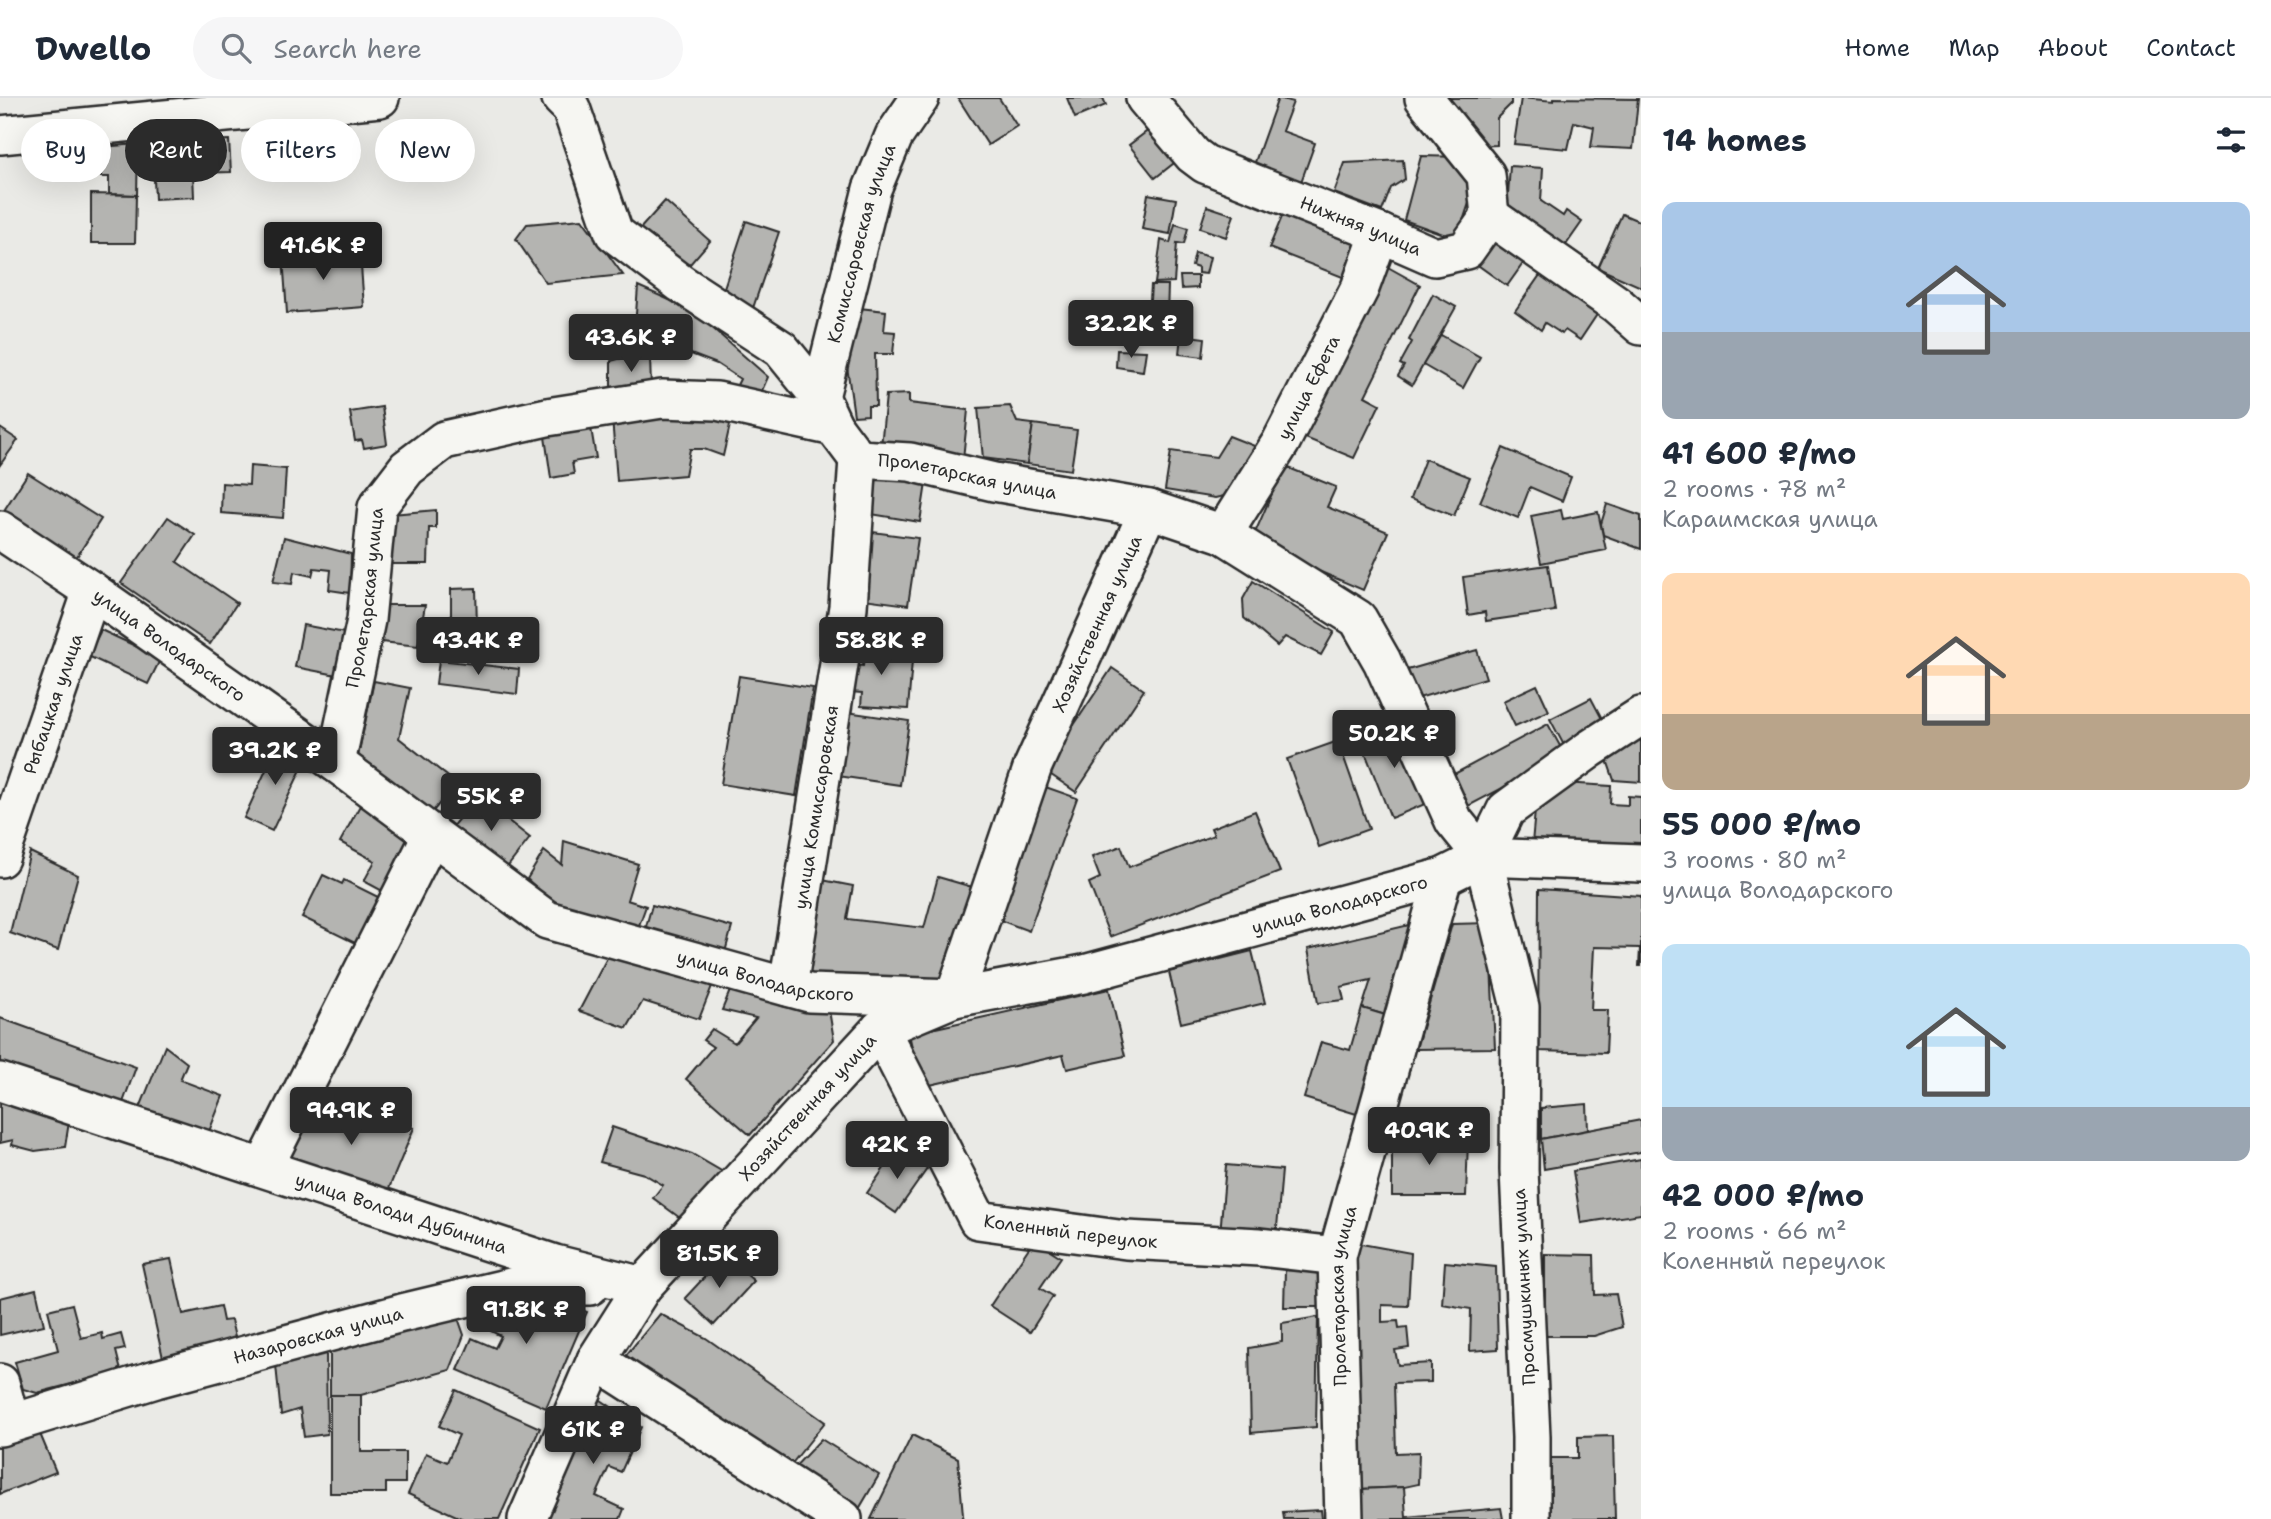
<!DOCTYPE html>
<meta charset="utf-8">
<style>
:root{--surface:#fff;--page:#f6f6f7;--text:#1f2937;--muted:#747a83;--line:#e0e1e3;--accent:#2b2b2b}
body{margin:0;font-family:"Shantell Sans",sans-serif;background:var(--page);color:var(--text);height:100vh;display:flex;flex-direction:column;font-size:26px;white-space:nowrap}
*{box-sizing:border-box;margin:0}
p{font-size:23px;color:var(--muted)}
.icon{flex:none;width:38px;height:38px;fill:none;stroke:currentColor;stroke-width:2;stroke-linecap:round;stroke-linejoin:round}
.map{position:relative;flex:1;overflow:hidden}
.sheet{display:flex;flex-direction:column;background:var(--surface);width:630px}
.sheet>*{flex:none}
.guide{position:absolute;left:21px;top:21px;width:665px;height:63px;display:flex;gap:14px}
.price{position:absolute;translate:-50% -60px;padding:0 16px;border-radius:7px;background:var(--accent);color:#fff;font-size:23px;line-height:46px;filter:drop-shadow(0 2px 4px #0008)}
.price::after{content:'';position:absolute;left:50%;top:42px;width:21px;height:16px;margin-left:-10px;background:inherit;clip-path:polygon(0 0,100% 0,50% 100%)}
.price.on{background:#222;color:#fff}
ul{padding:0;list-style:none}
li{display:grid;align-content:center;gap:14px;height:371px;padding:0 21px}
li span{display:grid;place-items:center;height:217px;border-radius:14px;color:#555}
li>.icon{margin-inline-start:auto}
span .icon{width:126px;height:126px;fill:#fffc;stroke-width:1}
li b{font-size:30px}
h2{display:flex;justify-content:space-between;align-items:center;height:84px;padding:0 21px;font-size:30px}
.tag{padding:0 24px;border-radius:32px;background:var(--surface);box-shadow:0 7px 28px #0002;font-size:24px;line-height:63px}
.tag.on{background:var(--accent);color:#fff}
header{display:flex;align-items:center;gap:42px;box-sizing:border-box;height:98px;padding:0 35px;background:var(--surface);border-bottom:2px solid var(--line)}
header strong{font-size:33px}
nav{display:flex;gap:38px;margin-inline-start:auto;font-size:24px}
.search{width:490px;height:63px;background:var(--page);display:flex;align-items:center;gap:18px;box-sizing:border-box;padding:0 24px;border-radius:38px;color:var(--muted);font-size:26px}
main{display:flex;flex:1;min-height:0}
.map>svg:first-child{display:block}
</style>
<header>
<strong>Dwello</strong>
<div class="search"><svg class="icon" aria-label="search" viewBox="0 0 24 24"><circle cx="10" cy="10" r="6"/><path d="M15 15l6 6"/></svg>Search here</div>
<nav><a>Home</a><a>Map</a><a>About</a><a>Contact</a></nav>
</header>
<main>
<div class="map">
<svg width="1641" height="1421" viewBox="0 0 1641 1421">
<rect width="100%" height="100%" fill="#eaeae6"/>
<filter id="ink" filterUnits="userSpaceOnUse"><feTurbulence type="fractalNoise" baseFrequency=".0143" numOctaves="2"/><feDisplacementMap in="SourceGraphic" scale="14" xChannelSelector="R" yChannelSelector="G"/><feConvolveMatrix kernelMatrix="1 2 1 2 8 2 1 2 1" color-interpolation-filters="sRGB"/></filter>
<g filter="url(#ink)">
<g fill="#b4b4b1" stroke="#2b2b2b" stroke-width="2">
<polygon points="958,0 999,0 1017,28 988,47"/>
<polygon points="1067,0 1103,0 1106,7 1075,20"/>
<polygon points="1278,0 1293,4 1282,33 1315,45 1301,84 1254,67"/>
<polygon points="1440,0 1511,0 1511,6 1497,20 1497,47 1473,48"/>
<polygon points="1521,0 1554,3 1554,0 1638,1 1633,51 1591,49 1594,29 1574,24 1568,51 1514,46"/>
<polygon points="1158,25 1183,58 1155,80 1129,47"/>
<polygon points="229,42 231,74 193,75 194,99 155,101 152,45"/>
<polygon points="138,46 137,97 109,96 109,79 101,79 101,49"/>
<polygon points="1421,58 1461,59 1478,78 1457,141 1404,122"/>
<polygon points="1403,62 1405,81 1391,90 1382,113 1334,95 1345,65"/>
<polygon points="1510,68 1543,70 1541,103 1563,118 1566,113 1582,124 1563,151 1507,113"/>
<polygon points="91,96 136,97 135,145 91,145"/>
<polygon points="1148,96 1176,101 1170,136 1142,131"/>
<polygon points="665,103 710,143 684,173 638,133"/>
<polygon points="1207,108 1234,117 1226,139 1200,130"/>
<polygon points="1286,109 1353,135 1356,152 1345,180 1269,150"/>
<polygon points="1622,116 1641,124 1641,189 1598,170"/>
<polygon points="582,121 623,177 546,185 516,141 527,126"/>
<polygon points="746,123 779,134 753,210 721,199"/>
<polygon points="1175,126 1188,130 1184,146 1177,145 1174,184 1155,185 1161,142 1170,145"/>
<polygon points="1498,135 1529,157 1507,188 1475,165"/>
<polygon points="360,154 364,209 287,215 283,159"/>
<polygon points="1195,155 1210,159 1206,176 1198,175 1198,170 1192,168"/>
<polygon points="1547,167 1604,206 1580,242 1565,232 1562,236 1545,225 1541,232 1515,213"/>
<polygon points="1386,168 1420,187 1365,298 1380,306 1354,360 1298,337"/>
<polygon points="1180,178 1198,178 1198,190 1181,191"/>
<polygon points="1151,187 1168,187 1167,218 1149,216"/>
<polygon points="638,188 692,212 768,279 760,297 735,291 740,281 717,266 683,253 634,244"/>
<polygon points="1433,196 1456,209 1412,287 1398,278 1404,268 1400,266 1412,244 1409,242"/>
<polygon points="850,209 886,213 884,233 895,234 893,256 875,256 876,308 868,308 868,317 854,318 846,261"/>
<polygon points="1181,237 1205,240 1203,259 1179,256"/>
<polygon points="1441,237 1480,259 1463,290 1423,267"/>
<polygon points="1117,252 1146,253 1143,273 1116,269"/>
<polygon points="629,258 650,259 651,289 611,294 611,263"/>
<polygon points="909,296 909,305 968,312 963,361 881,349 886,297"/>
<polygon points="1010,308 1017,324 1033,326 1027,366 983,360 978,310"/>
<polygon points="382,309 387,346 364,350 362,342 355,343 350,314"/>
<polygon points="732,318 723,358 704,351 690,351 685,377 617,383 612,320"/>
<polygon points="590,324 596,360 572,364 574,376 551,380 544,332"/>
<polygon points="1033,326 1077,332 1071,372 1027,366"/>
<polygon points="0,330 18,342 0,367"/>
<polygon points="1229,338 1257,349 1224,398 1215,400 1165,392 1171,353 1216,359"/>
<polygon points="1503,350 1571,379 1562,403 1530,389 1518,420 1480,404"/>
<polygon points="1425,361 1470,379 1454,418 1410,401"/>
<polygon points="250,368 286,371 283,420 221,415 222,385 249,387"/>
<polygon points="1284,368 1336,389 1327,409 1388,434 1363,492 1251,444"/>
<polygon points="878,371 927,379 920,424 871,416"/>
<polygon points="28,375 101,421 76,460 3,414"/>
<polygon points="1607,406 1641,418 1641,451 1603,437 1601,426"/>
<polygon points="436,412 436,430 429,430 428,466 390,466 392,416"/>
<polygon points="1561,412 1563,421 1598,414 1606,452 1541,465 1531,418"/>
<polygon points="168,419 195,437 177,464 237,505 210,546 121,485"/>
<polygon points="865,433 918,440 908,507 856,500"/>
<polygon points="284,439 351,456 350,495 329,492 331,472 314,470 312,478 294,474 292,486 273,484"/>
<polygon points="1548,467 1555,513 1486,523 1485,514 1468,517 1463,479"/>
<polygon points="1253,483 1334,534 1321,557 1285,539 1277,548 1244,520 1243,501"/>
<polygon points="476,490 477,530 451,530 451,491"/>
<polygon points="386,507 425,507 418,548 382,544"/>
<polygon points="303,527 350,536 342,578 295,569"/>
<polygon points="101,532 161,560 148,586 88,558"/>
<polygon points="865,547 913,551 908,611 861,608 862,595 840,593 843,566 863,568"/>
<polygon points="1477,552 1486,580 1412,602 1404,573"/>
<polygon points="439,562 519,571 517,596 436,586"/>
<polygon points="1112,570 1144,592 1076,694 1044,672"/>
<polygon points="739,578 813,590 796,698 721,686"/>
<polygon points="374,583 410,590 399,640 456,685 430,717 358,658"/>
<polygon points="1537,587 1549,613 1515,628 1503,603"/>
<polygon points="1591,600 1609,634 1568,655 1550,621"/>
<polygon points="840,613 909,623 900,687 831,677"/>
<polygon points="1397,624 1430,704 1391,720 1359,639"/>
<polygon points="1548,626 1565,657 1459,713 1443,682"/>
<polygon points="1641,636 1641,684 1614,682 1607,662"/>
<polygon points="1338,643 1369,731 1319,749 1287,661"/>
<polygon points="278,646 307,659 272,733 244,720"/>
<polygon points="1563,685 1611,688 1610,706 1628,707 1628,698 1641,699 1641,754 1532,745 1536,702"/>
<polygon points="1037,686 1077,700 1029,833 989,818"/>
<polygon points="477,698 530,740 505,772 451,730"/>
<polygon points="363,702 416,740 386,795 364,783 375,763 340,744"/>
<polygon points="1255,713 1280,774 1110,839 1089,785 1100,780 1092,759 1121,748 1129,769 1214,737 1211,730"/>
<polygon points="564,743 638,766 627,802 646,808 637,833 555,806 527,781 544,753 562,767"/>
<polygon points="30,754 78,777 58,852 10,835"/>
<polygon points="323,777 342,786 344,782 380,800 357,846 302,819"/>
<polygon points="938,779 979,791 942,891 812,877 803,867 817,781 853,788 847,821 924,830"/>
<polygon points="1539,791 1641,798 1641,868 1639,868 1640,850 1594,849 1591,912 1608,912 1606,955 1538,953"/>
<polygon points="652,807 732,829 725,854 645,832"/>
<polygon points="1489,825 1495,950 1416,951 1452,826"/>
<polygon points="1409,827 1417,835 1392,919 1362,910 1371,882 1341,889 1344,902 1318,905 1308,851"/>
<polygon points="1252,853 1265,905 1181,925 1169,874"/>
<polygon points="609,856 714,883 699,921 643,903 627,930 579,913"/>
<polygon points="734,883 829,912 834,942 750,1037 686,981 713,949 703,942 712,931 735,945 756,920 722,912"/>
<polygon points="1109,891 1125,958 1067,971 1063,957 921,989 909,936"/>
<polygon points="1362,910 1392,919 1363,1018 1304,1000 1321,944 1350,952"/>
<polygon points="0,920 136,969 121,1010 0,967"/>
<polygon points="165,948 187,965 180,982 223,998 206,1041 138,1015"/>
<polygon points="323,994 361,1007 354,1022 375,1031 379,1019 414,1030 385,1100 287,1067"/>
<polygon points="0,1002 69,1024 65,1049 35,1053 12,1047 13,1042 0,1045"/>
<polygon points="1587,1006 1588,1032 1541,1041 1541,1010"/>
<polygon points="1641,1022 1641,1054 1544,1071 1541,1041"/>
<polygon points="612,1029 692,1056 723,1074 680,1120 653,1100 663,1087 644,1076 600,1064"/>
<polygon points="1392,1040 1468,1042 1466,1098 1392,1098"/>
<polygon points="898,1050 927,1071 896,1115 867,1095"/>
<polygon points="1641,1061 1641,1116 1581,1125 1573,1073"/>
<polygon points="1226,1067 1282,1072 1276,1141 1220,1136"/>
<polygon points="1034,1142 1061,1159 1040,1190 1053,1198 1030,1234 990,1208"/>
<polygon points="1356,1145 1411,1155 1408,1208 1382,1207 1382,1224 1398,1223 1399,1230 1407,1229 1409,1250 1395,1252 1398,1267 1431,1265 1431,1284 1394,1285 1396,1355 1419,1354 1418,1386 1404,1389 1361,1391 1352,1166"/>
<polygon points="1545,1156 1594,1157 1595,1197 1616,1196 1622,1229 1594,1238 1545,1238"/>
<polygon points="725,1157 754,1183 714,1227 685,1200"/>
<polygon points="171,1161 183,1216 220,1208 223,1223 231,1222 236,1244 163,1260 142,1166"/>
<polygon points="1445,1164 1496,1169 1498,1251 1470,1253 1471,1211 1442,1206"/>
<polygon points="1285,1172 1324,1173 1323,1209 1284,1209"/>
<polygon points="36,1191 44,1227 0,1237 0,1200"/>
<polygon points="542,1195 587,1214 546,1310 458,1272 472,1240 495,1250 501,1238 491,1233 486,1206"/>
<polygon points="72,1206 81,1240 102,1235 103,1241 121,1236 125,1251 116,1253 121,1273 37,1295 23,1291 15,1264 58,1252 48,1212"/>
<polygon points="660,1216 706,1240 825,1324 786,1373 622,1262"/>
<polygon points="1318,1219 1316,1329 1251,1335 1249,1250 1282,1244 1282,1225"/>
<polygon points="458,1220 464,1237 450,1272 361,1297 330,1297 330,1252"/>
<polygon points="326,1254 327,1336 304,1339 300,1311 281,1317 276,1267"/>
<polygon points="456,1292 540,1330 499,1421 463,1421 408,1396 426,1355 447,1364 459,1337 439,1328"/>
<polygon points="330,1297 361,1297 361,1354 405,1354 405,1385 386,1385 386,1395 330,1395"/>
<polygon points="595,1298 641,1329 621,1374 609,1369 596,1398 624,1411 620,1421 541,1421"/>
<polygon points="38,1331 56,1374 0,1396 0,1346"/>
<polygon points="912,1337 958,1360 963,1417 961,1421 871,1421"/>
<polygon points="1613,1338 1615,1421 1551,1421 1549,1360 1578,1360 1578,1339"/>
<polygon points="821,1341 879,1377 856,1416 789,1375"/>
<polygon points="1404,1389 1406,1419 1501,1410 1503,1421 1363,1421 1361,1391"/>
<polygon points="1321,1412 1322,1421 1284,1421 1283,1414"/>
</g>
<g fill="none" stroke-linecap="round" stroke-linejoin="round">
<defs>
<g id="minor">
<polyline points="561,0 571,10 614,135 680,185 781,251 820,299 834,329"/>
<path id="s1" d="M1145,0L1193,57L1205,66L1380,135L1435,159L1466,152L1490,118"/>
<polyline points="1424,0 1486,77 1490,118"/>
<polyline points="0,37 380,0"/>
<polyline points="1490,118 1616,206 1641,228"/>
<path id="s2" d="M820,299L872,91L894,38L920,0"/>
<path id="s3" d="M0,432L92,493L336,665L547,822L809,895L954,900L1084,876L1443,779L1483,759L1641,765"/>
<path id="s4" d="M1223,436L1281,344L1360,190L1380,135"/>
<path id="s5" d="M336,665L366,522L377,409L407,370L444,342L547,319L662,301L717,303L834,329L858,361L910,364L994,384L1149,411L1223,436L1358,521L1382,563L1454,723L1483,759"/>
<path id="s6" d="M0,760L92,493"/>
<path id="s7" d="M788,889L848,509L858,361"/>
<path id="s8" d="M880,931L978,1122L1126,1142L1260,1149L1337,1158"/>
<path id="s9" d="M0,984L555,1166L643,1188"/>
<polyline points="264,1069 432,736"/>
<polyline points="596,1262 843,1421"/>
<polyline points="0,1285 11,1325"/>
<path id="s10" d="M0,1329L156,1281L402,1215L515,1188H590"/>
<path id="s11" d="M527,1421L596,1262L643,1188L880,931L954,900L1033,668L1149,411"/>
<path id="s12" d="M1344,1421L1337,1158L1443,779"/>
<polyline points="1531,1421 1531,1339 1519,1072 1520,909 1483,759 1506,712 1590,651 1641,618"/>
</g>
</defs>
<use href="#minor" stroke="#2b2b2b" stroke-width="42"/>
<use href="#minor" stroke="#f6f6f2" stroke-width="37"/>
</g>
</g>
<g text-anchor="middle" stroke-width="7" stroke-linejoin="round" paint-order="stroke">
<g font-size="18" fill="#2b2b2b" stroke="#f6f6f2">
<text dy="6" stroke="none"><textPath href="#s1" startOffset="257">Нижняя улица</textPath></text>
<text dy="6" stroke="none"><textPath href="#s2" startOffset="159">Комиссаровская улица</textPath></text>
<text dy="6" stroke="none"><textPath href="#s4" startOffset="170">улица Ефета</textPath></text>
<text dy="6" stroke="none"><textPath href="#s5" startOffset="903">Пролетарская улица</textPath></text>
<text dy="6" stroke="none"><textPath href="#s5" startOffset="168">Пролетарская улица</textPath></text>
<text dy="6" stroke="none"><textPath href="#s11" startOffset="1092">Хозяйственная улица</textPath></text>
<text dy="6" stroke="none"><textPath href="#s3" startOffset="205">улица Володарского</textPath></text>
<text dy="6" stroke="none"><textPath href="#s6" startOffset="163">Рыбацкая улица</textPath></text>
<text dy="6" stroke="none"><textPath href="#s7" startOffset="182">улица Комиссаровская</textPath></text>
<text dy="6" stroke="none"><textPath href="#s3" startOffset="1486">улица Володарского</textPath></text>
<text dy="6" stroke="none"><textPath href="#s3" startOffset="898">улица Володарского</textPath></text>
<text dy="6" stroke="none"><textPath href="#s11" startOffset="504">Хозяйственная улица</textPath></text>
<text dy="6" stroke="none"><textPath href="#s9" startOffset="422">улица Володи Дубинина</textPath></text>
<text dy="6" stroke="none"><textPath href="#s8" startOffset="308">Коленный переулок</textPath></text>
<text transform="translate(1524 1189) rotate(-93)" y="6">Просмушкиных улица</text>
<text dy="6" stroke="none"><textPath href="#s12" startOffset="224">Пролетарская улица</textPath></text>
<text dy="6" stroke="none"><textPath href="#s10" startOffset="331">Назаровская улица</textPath></text>
</g>
</g>
</svg>
<b class="price on" style="left:323px;top:184px">41.6K ₽</b>
<b class="price" style="left:1131px;top:262px">32.2K ₽</b>
<b class="price" style="left:631px;top:276px">43.6K ₽</b>
<b class="price" style="left:478px;top:579px">43.4K ₽</b>
<b class="price" style="left:881px;top:579px">58.8K ₽</b>
<b class="price" style="left:1394px;top:672px">50.2K ₽</b>
<b class="price" style="left:275px;top:689px">39.2K ₽</b>
<b class="price" style="left:491px;top:735px">55K ₽</b>
<b class="price" style="left:351px;top:1049px">94.9K ₽</b>
<b class="price" style="left:1429px;top:1069px">40.9K ₽</b>
<b class="price" style="left:897px;top:1083px">42K ₽</b>
<b class="price" style="left:719px;top:1192px">81.5K ₽</b>
<b class="price" style="left:526px;top:1248px">91.8K ₽</b>
<b class="price" style="left:593px;top:1368px">61K ₽</b>
<div class="guide">
<a class="tag">Buy</a>
<a class="tag on">Rent</a>
<a class="tag">Filters</a>
<a class="tag">New</a>
</div>
</div>
<section class="sheet">
<h2>14 homes<svg class="icon" aria-label="filters" viewBox="0 0 24 24"><path d="M4 7h16M4 17h16"/><circle cx="9" cy="7" r="2"/><circle cx="15" cy="17" r="2"/></svg></h2>
<ul>
<li><span style="background:linear-gradient(#a9c7e8 60%,#9aa5b1 0)"><svg class="icon" aria-label="home" viewBox="0 0 24 24"><path d="M3 11l9-7 9 7M6 9v11h12V9"/></svg></span><div><b>41 600 ₽/mo</b><p>2 rooms · 78 m²</p><p>Караимская улица</p></div></li>
<li><span style="background:linear-gradient(#ffd9b3 65%,#b9a48a 0)"><svg class="icon" aria-label="home" viewBox="0 0 24 24"><path d="M3 11l9-7 9 7M6 9v11h12V9"/></svg></span><div><b>55 000 ₽/mo</b><p>3 rooms · 80 m²</p><p>улица Володарского</p></div></li>
<li><span style="background:linear-gradient(#bfe0f5 75%,#9aa5b1 0)"><svg class="icon" aria-label="home" viewBox="0 0 24 24"><path d="M3 11l9-7 9 7M6 9v11h12V9"/></svg></span><div><b>42 000 ₽/mo</b><p>2 rooms · 66 m²</p><p>Коленный переулок</p></div></li>
</ul>
</section>
</main>
